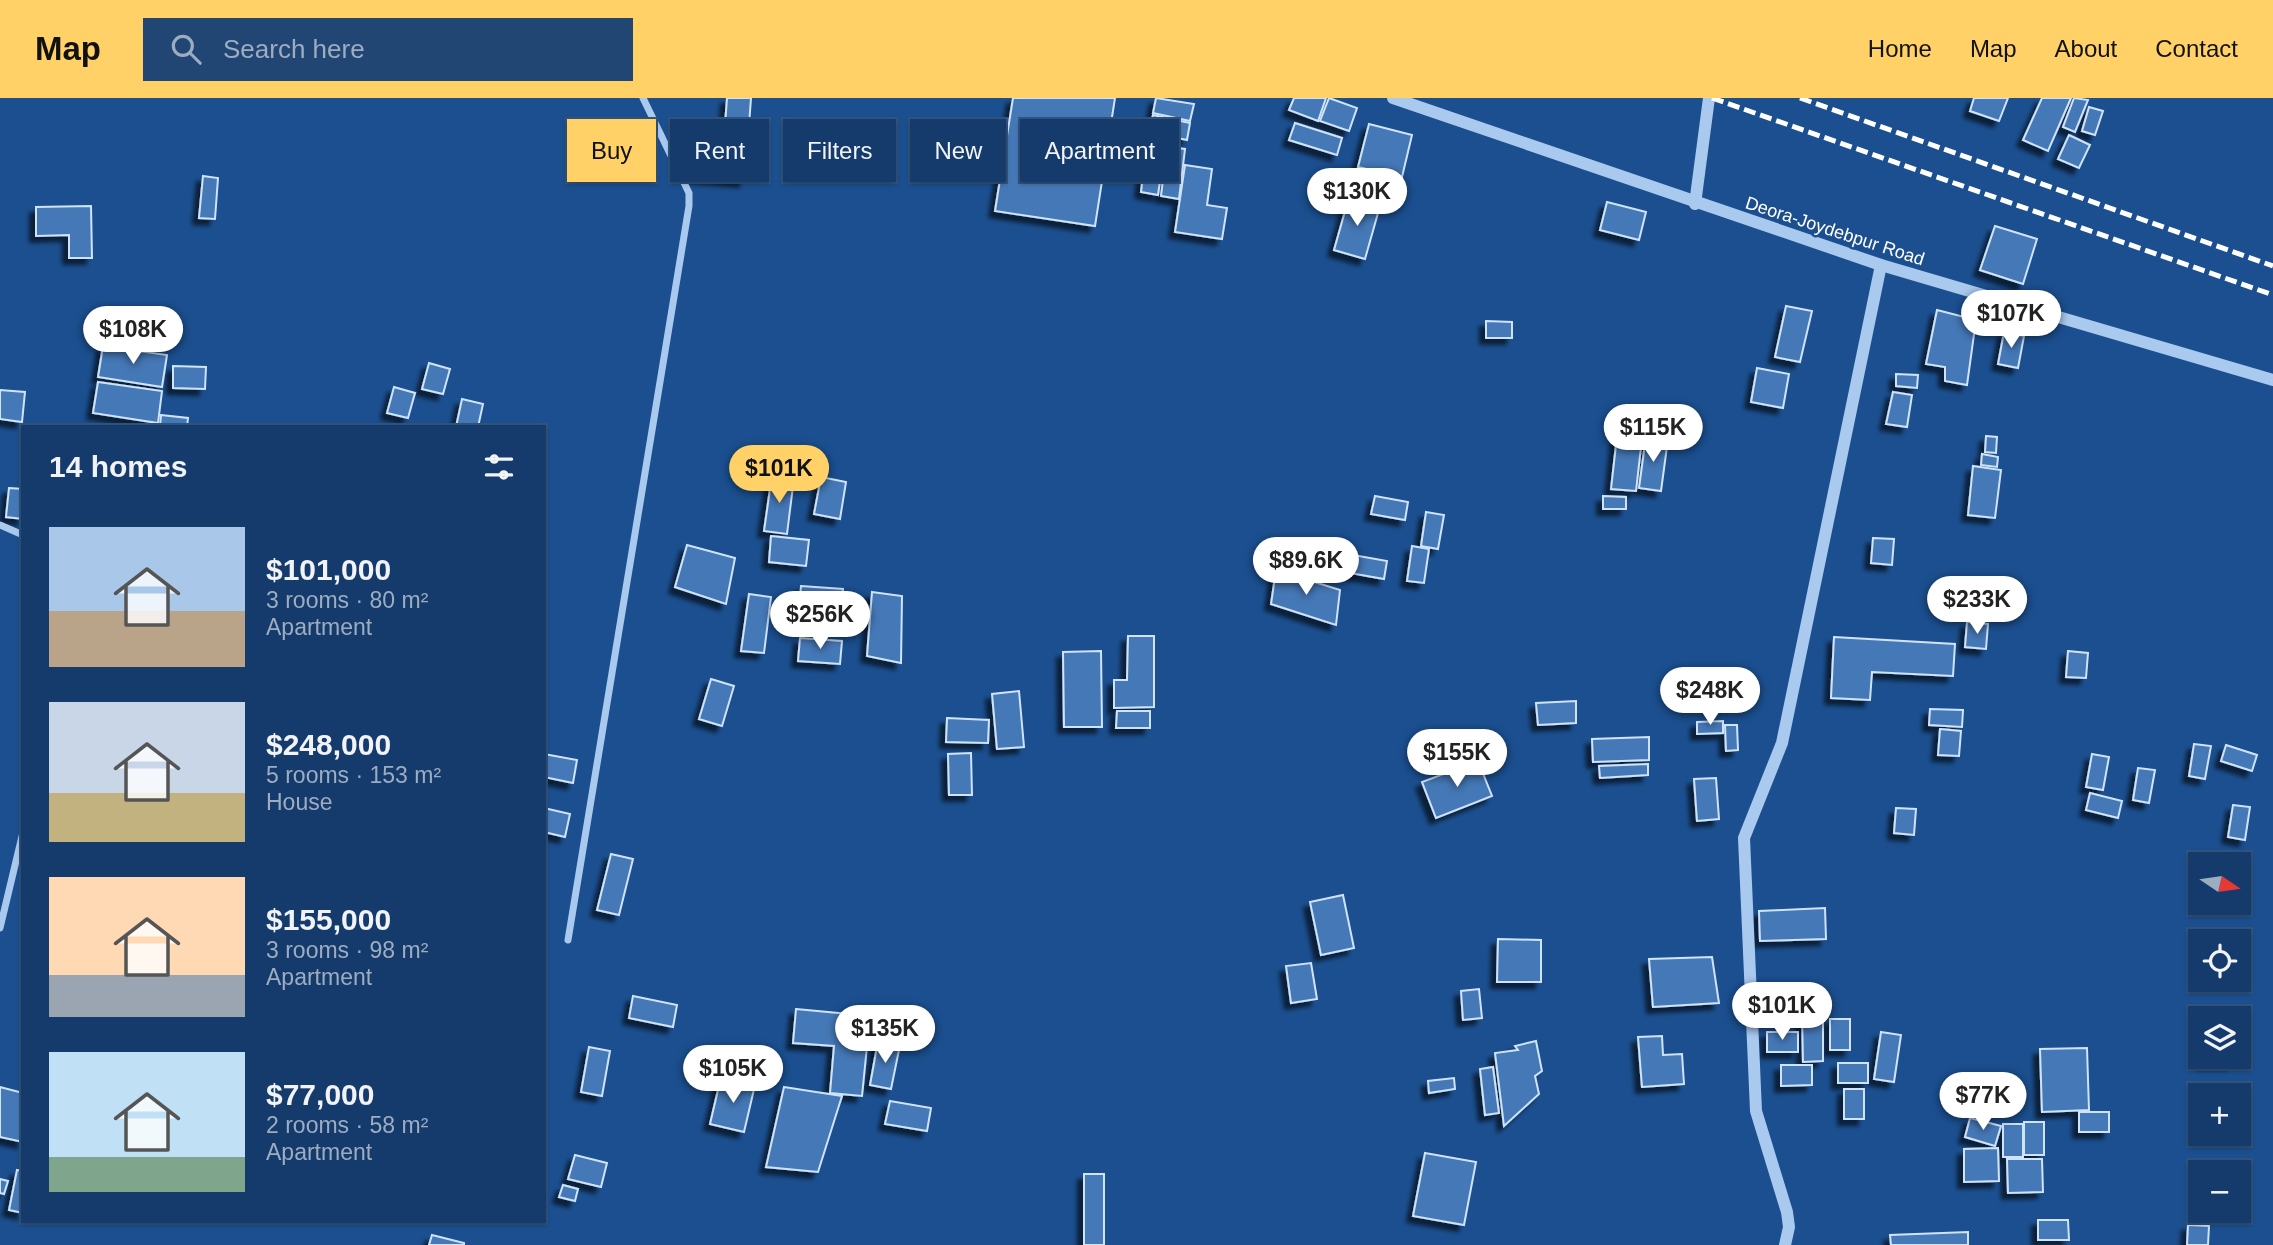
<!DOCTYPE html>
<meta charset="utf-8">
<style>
:root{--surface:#143b6b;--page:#214673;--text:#f1f3f6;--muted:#9dadc1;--line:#33557e;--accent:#ffd166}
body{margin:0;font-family:Helvetica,sans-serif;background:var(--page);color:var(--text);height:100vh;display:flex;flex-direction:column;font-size:26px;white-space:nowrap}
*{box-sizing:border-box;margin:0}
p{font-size:23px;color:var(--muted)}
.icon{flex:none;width:38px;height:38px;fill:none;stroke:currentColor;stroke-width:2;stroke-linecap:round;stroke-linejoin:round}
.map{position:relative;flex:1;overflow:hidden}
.drawer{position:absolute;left:21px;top:327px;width:525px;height:798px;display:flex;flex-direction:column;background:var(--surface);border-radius:0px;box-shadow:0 2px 5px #0004,0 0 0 2px var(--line)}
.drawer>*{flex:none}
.guide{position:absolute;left:567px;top:21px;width:665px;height:63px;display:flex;gap:14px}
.needle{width:46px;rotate:103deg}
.buttons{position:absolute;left:2188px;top:754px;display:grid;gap:14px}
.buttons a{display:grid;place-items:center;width:63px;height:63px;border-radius:0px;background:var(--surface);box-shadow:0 2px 5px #0004,0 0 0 2px var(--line);font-size:35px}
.price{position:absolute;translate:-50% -60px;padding:0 16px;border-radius:24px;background:#fff;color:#222;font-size:23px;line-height:46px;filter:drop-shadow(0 2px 4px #0008)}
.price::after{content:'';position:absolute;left:50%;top:42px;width:21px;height:16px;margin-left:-10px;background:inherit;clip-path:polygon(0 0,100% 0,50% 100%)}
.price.selected{background:var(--accent);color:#111}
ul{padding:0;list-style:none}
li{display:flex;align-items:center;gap:21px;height:175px;padding:0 28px}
li span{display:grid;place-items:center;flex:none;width:196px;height:140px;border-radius:0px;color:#555}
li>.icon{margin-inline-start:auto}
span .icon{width:84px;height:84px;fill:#fffc;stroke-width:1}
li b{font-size:30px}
h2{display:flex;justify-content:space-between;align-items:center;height:84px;padding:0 28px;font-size:30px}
.chip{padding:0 24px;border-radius:0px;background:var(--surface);box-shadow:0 2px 5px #0004,0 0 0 2px var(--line);font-size:24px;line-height:63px}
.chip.selected{background:var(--accent);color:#111}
header{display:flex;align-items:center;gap:42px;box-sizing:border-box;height:98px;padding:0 35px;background:var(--accent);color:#111}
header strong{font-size:33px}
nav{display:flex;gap:38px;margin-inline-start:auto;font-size:24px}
.search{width:490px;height:63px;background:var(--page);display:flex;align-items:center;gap:18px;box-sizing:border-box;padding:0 24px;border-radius:0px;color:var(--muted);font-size:26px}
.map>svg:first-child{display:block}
</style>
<header>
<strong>Map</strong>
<div class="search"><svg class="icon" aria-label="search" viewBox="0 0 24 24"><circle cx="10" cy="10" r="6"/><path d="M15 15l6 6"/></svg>Search here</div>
<nav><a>Home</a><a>Map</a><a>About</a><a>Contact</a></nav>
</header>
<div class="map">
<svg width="2273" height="1147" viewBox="0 0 2273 1147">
<defs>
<filter id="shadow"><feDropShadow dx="-6" dy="6" stdDeviation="2" flood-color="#0009"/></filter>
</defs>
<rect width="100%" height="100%" fill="#1b4f8f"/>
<g fill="#4478b7" stroke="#cfe3fa" stroke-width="2" filter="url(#shadow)">
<polygon points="727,0 751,0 745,83 688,78 682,62 692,52 723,54"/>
<polygon points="1013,0 1115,0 1095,128 995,113"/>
<polygon points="1156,0 1194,6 1190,23 1153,15"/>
<polygon points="1294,0 1326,0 1318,23 1289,12"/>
<polygon points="1329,0 1357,10 1349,33 1320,23"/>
<polygon points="1974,0 2008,0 1999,23 1970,13"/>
<polygon points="2042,0 2071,0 2048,53 2023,42"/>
<polygon points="2074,0 2088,2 2075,34 2063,29"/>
<polygon points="2089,9 2103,13 2095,37 2082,33"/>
<polygon points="1153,17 1190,25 1187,42 1149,34"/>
<polygon points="1295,25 1342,40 1337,57 1289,42"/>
<polygon points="1369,26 1412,37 1402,79 1358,69"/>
<polygon points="2069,37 2090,47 2079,70 2058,61"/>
<polygon points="1147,45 1165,48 1158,97 1141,94"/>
<polygon points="1167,49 1185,51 1179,101 1161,98"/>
<polygon points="1185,67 1212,71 1207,107 1227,110 1222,141 1175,134"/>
<polygon points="203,78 218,80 215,121 199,120"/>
<polygon points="1349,99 1380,108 1365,161 1334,152"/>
<polygon points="1607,104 1646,114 1639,142 1600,132"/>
<polygon points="91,108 92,160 69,160 69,137 36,138 36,109"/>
<polygon points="1995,128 2037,141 2023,186 1980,172"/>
<polygon points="1786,208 1812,213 1800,264 1775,259"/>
<polygon points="1937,212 1976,222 1967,287 1945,283 1945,269 1926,266"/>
<polygon points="1486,223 1512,224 1512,240 1486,240"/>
<polygon points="2004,234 2024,238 2018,270 1998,266"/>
<polygon points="103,248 167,257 162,289 98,279"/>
<polygon points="429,265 450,271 443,296 422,291"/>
<polygon points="173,268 206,269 205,291 173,290"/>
<polygon points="1757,270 1789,276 1783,310 1751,304"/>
<polygon points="1896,276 1918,277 1917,290 1896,288"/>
<polygon points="98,284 162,293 158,325 93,315"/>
<polygon points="394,289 415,295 408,320 387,315"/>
<polygon points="0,292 25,294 22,324 0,321"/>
<polygon points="1893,294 1912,297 1907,329 1886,326"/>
<polygon points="462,301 483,306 478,329 456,329"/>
<polygon points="161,317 188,320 187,329 160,329"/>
<polygon points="1617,338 1642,340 1636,393 1611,391"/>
<polygon points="1646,338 1668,341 1661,393 1639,390"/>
<polygon points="1986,338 1997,339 1996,355 1985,354"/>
<polygon points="1982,356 1998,359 1997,369 1981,367"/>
<polygon points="1973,368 2001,372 1995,420 1968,417"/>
<polygon points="772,377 794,380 787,436 764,433"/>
<polygon points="821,379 846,384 840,421 814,416"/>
<polygon points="9,390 23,391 23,421 6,419"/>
<polygon points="1375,398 1408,404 1405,422 1371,416"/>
<polygon points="1603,398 1626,399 1626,411 1603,411"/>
<polygon points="1426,414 1444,417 1438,451 1421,448"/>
<polygon points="771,438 809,442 806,468 769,464"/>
<polygon points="1873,440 1894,441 1892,467 1871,465"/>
<polygon points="687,447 735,460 726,506 675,489"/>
<polygon points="1412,448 1429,451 1424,485 1407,483"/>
<polygon points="1353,457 1387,463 1384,481 1350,475"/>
<polygon points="1276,472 1340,492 1336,527 1271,506"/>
<polygon points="801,488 843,491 841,514 799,511"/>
<polygon points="872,494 902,498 901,565 867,558"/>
<polygon points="749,496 771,499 764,555 741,553"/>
<polygon points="1967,524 1988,526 1986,551 1965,549"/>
<polygon points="1128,538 1154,538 1154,609 1114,610 1114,582 1127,582"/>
<polygon points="1834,539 1955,546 1953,578 1872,574 1870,602 1831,600"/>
<polygon points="800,540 842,543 840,566 798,563"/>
<polygon points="1101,553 1102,629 1064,629 1063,554"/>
<polygon points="2068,553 2088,555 2086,580 2066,579"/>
<polygon points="711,581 734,588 722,628 699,621"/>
<polygon points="1019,593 1024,649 997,651 992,596"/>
<polygon points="1576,603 1576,625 1538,627 1536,605"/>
<polygon points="1930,611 1963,612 1962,629 1929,627"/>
<polygon points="1117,613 1150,613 1150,630 1116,630"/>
<polygon points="947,620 989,622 988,645 946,644"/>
<polygon points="1723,623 1723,635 1697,636 1697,624"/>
<polygon points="1725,627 1737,627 1738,652 1726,653"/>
<polygon points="1940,631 1961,633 1959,658 1938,657"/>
<polygon points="1649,639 1649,662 1593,664 1592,641"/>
<polygon points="2194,646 2211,648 2205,681 2189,678"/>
<polygon points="2226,647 2257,657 2252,673 2221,663"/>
<polygon points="971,655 972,697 949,697 948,656"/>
<polygon points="544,656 577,662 573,685 544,679"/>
<polygon points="2092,656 2109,659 2103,692 2086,689"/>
<polygon points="1478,663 1492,698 1436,720 1422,684"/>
<polygon points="1648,666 1648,677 1600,680 1599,668"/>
<polygon points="2138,670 2155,672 2149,705 2133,702"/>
<polygon points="1716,680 1719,721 1697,723 1694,681"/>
<polygon points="2090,695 2122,703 2118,720 2086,712"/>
<polygon points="2233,707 2250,709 2245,742 2228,739"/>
<polygon points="544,710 570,716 565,739 544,734"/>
<polygon points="1896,710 1916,711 1914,737 1894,735"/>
<polygon points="611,756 633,761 619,817 597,812"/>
<polygon points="1343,797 1354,850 1321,857 1310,804"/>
<polygon points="1825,810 1826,841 1760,843 1759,813"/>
<polygon points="1498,841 1541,842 1541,884 1497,884"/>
<polygon points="1712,859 1719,905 1653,909 1649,861"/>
<polygon points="1311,865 1317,901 1291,905 1286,868"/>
<polygon points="1479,891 1482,920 1463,922 1461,893"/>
<polygon points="633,898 677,907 673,929 629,920"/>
<polygon points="796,911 870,918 862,998 830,995 834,948 793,945"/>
<polygon points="1802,916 1823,916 1823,963 1803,964"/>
<rect x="1830" y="921" width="20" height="31"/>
<rect x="1767" y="934" width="31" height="20"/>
<polygon points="1881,934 1901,937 1894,984 1874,981"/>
<polygon points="1662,938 1663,957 1682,956 1684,986 1642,989 1638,939"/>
<polygon points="878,943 900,947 891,991 870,987"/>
<polygon points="1536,943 1542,973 1535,978 1539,996 1504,1028 1495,955 1518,952 1515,948"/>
<polygon points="589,949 610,953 602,998 581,994"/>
<polygon points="2087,950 2089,1012 2042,1014 2040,951"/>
<rect x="2203" y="959" width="30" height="6"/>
<rect x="1838" y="965" width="30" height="20"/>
<polygon points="1781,967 1812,967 1812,987 1781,988"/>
<polygon points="1493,969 1499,1015 1485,1017 1480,971"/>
<polygon points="721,979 755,987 744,1034 710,1026"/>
<polygon points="1454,980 1455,991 1429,995 1428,983"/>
<polygon points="0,989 23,995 23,1044 0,1039"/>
<polygon points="784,989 842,998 818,1074 766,1069"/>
<rect x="1844" y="991" width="20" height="30"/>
<polygon points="890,1003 931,1010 927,1033 885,1026"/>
<rect x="2079" y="1014" width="30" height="20"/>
<polygon points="1970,1020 2001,1028 1995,1048 1965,1039"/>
<rect x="2024" y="1024" width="20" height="33"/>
<rect x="2003" y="1026" width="20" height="33"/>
<polygon points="1998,1050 1999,1083 1964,1084 1964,1051"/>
<polygon points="1425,1055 1476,1064 1464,1127 1413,1118"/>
<polygon points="575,1057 607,1065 601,1089 568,1081"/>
<polygon points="2007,1061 2042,1061 2043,1094 2008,1095"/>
<polygon points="17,1072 23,1073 23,1115 9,1112"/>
<rect x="1084" y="1076" width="20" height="71"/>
<polygon points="0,1081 8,1083 4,1096 0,1095"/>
<polygon points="563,1087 578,1091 575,1103 559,1099"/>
<polygon points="2038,1122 2068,1122 2069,1142 2038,1142"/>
<polygon points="2188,1127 2209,1128 2208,1147 2187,1147"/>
<polygon points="1968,1134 1968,1147 1891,1147 1890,1137"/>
<polygon points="432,1137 464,1145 464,1147 429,1147"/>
</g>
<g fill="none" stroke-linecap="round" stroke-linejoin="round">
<g stroke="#a9c9ee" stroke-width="7">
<polyline points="0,427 23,437"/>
<polyline points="0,830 23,734"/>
<polyline points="568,842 689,108 689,95 643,0"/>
</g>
<g stroke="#a9c9ee" stroke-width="12">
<polyline points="1393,0 1881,167 2273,282"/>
<polyline points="1695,106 1709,0"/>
<polyline points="1785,1147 1789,1129 1787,1114 1756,1013 1744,740 1782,645 1881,167"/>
</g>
<g stroke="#fff" stroke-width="5" stroke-dasharray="12 5" stroke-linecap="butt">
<polyline points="1712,0 2273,197"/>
<polyline points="1800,0 2273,168"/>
</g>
</g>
<g text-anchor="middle" stroke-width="5" stroke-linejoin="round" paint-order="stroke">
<g font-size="18" fill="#fff" stroke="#1b4f8f">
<text transform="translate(1835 133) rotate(18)" y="6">Deora-Joydebpur Road</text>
</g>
</g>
</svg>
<div class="buttons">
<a><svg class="needle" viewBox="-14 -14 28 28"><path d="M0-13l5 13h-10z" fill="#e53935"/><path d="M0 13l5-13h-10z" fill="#9dadc1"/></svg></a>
<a><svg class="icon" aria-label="locate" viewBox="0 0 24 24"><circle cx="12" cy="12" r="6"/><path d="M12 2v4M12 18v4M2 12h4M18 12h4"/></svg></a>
<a><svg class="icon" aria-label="layers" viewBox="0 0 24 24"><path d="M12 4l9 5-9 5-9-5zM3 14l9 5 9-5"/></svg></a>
<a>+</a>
<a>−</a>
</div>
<b class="price" style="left:1357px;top:130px">$130K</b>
<b class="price" style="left:2011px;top:252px">$107K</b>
<b class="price" style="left:133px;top:268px">$108K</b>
<b class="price" style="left:1653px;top:366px">$115K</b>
<b class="price selected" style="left:779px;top:407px">$101K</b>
<b class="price" style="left:1306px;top:499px">$89.6K</b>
<b class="price" style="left:1977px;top:538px">$233K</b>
<b class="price" style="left:820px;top:553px">$256K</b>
<b class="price" style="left:1710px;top:629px">$248K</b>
<b class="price" style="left:1457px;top:691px">$155K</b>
<b class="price" style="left:1782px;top:944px">$101K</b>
<b class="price" style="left:885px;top:967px">$135K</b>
<b class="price" style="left:733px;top:1007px">$105K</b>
<b class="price" style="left:1983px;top:1034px">$77K</b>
<div class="guide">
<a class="chip selected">Buy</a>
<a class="chip">Rent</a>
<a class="chip">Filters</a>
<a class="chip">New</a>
<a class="chip">Apartment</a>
</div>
<section class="drawer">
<h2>14 homes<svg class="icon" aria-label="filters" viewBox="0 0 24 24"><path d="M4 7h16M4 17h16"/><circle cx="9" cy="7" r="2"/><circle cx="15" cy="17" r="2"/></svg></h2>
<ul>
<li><span style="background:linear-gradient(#a9c7e8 60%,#b9a48a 0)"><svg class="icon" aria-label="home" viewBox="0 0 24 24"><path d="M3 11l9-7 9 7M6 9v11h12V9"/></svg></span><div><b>$101,000</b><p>3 rooms · 80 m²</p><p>Apartment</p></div></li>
<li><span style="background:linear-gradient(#c9d6e8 65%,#c2b280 0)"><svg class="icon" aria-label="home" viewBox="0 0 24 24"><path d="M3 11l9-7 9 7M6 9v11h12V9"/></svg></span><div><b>$248,000</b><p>5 rooms · 153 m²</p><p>House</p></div></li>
<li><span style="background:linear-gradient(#ffd9b3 70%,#9aa5b1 0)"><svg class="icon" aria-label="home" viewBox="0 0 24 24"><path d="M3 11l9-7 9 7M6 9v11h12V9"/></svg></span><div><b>$155,000</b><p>3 rooms · 98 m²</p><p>Apartment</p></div></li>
<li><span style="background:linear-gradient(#bfe0f5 75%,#7fa58c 0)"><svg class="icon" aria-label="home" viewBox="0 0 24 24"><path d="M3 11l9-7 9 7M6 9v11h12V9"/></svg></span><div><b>$77,000</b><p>2 rooms · 58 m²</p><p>Apartment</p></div></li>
</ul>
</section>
</div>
